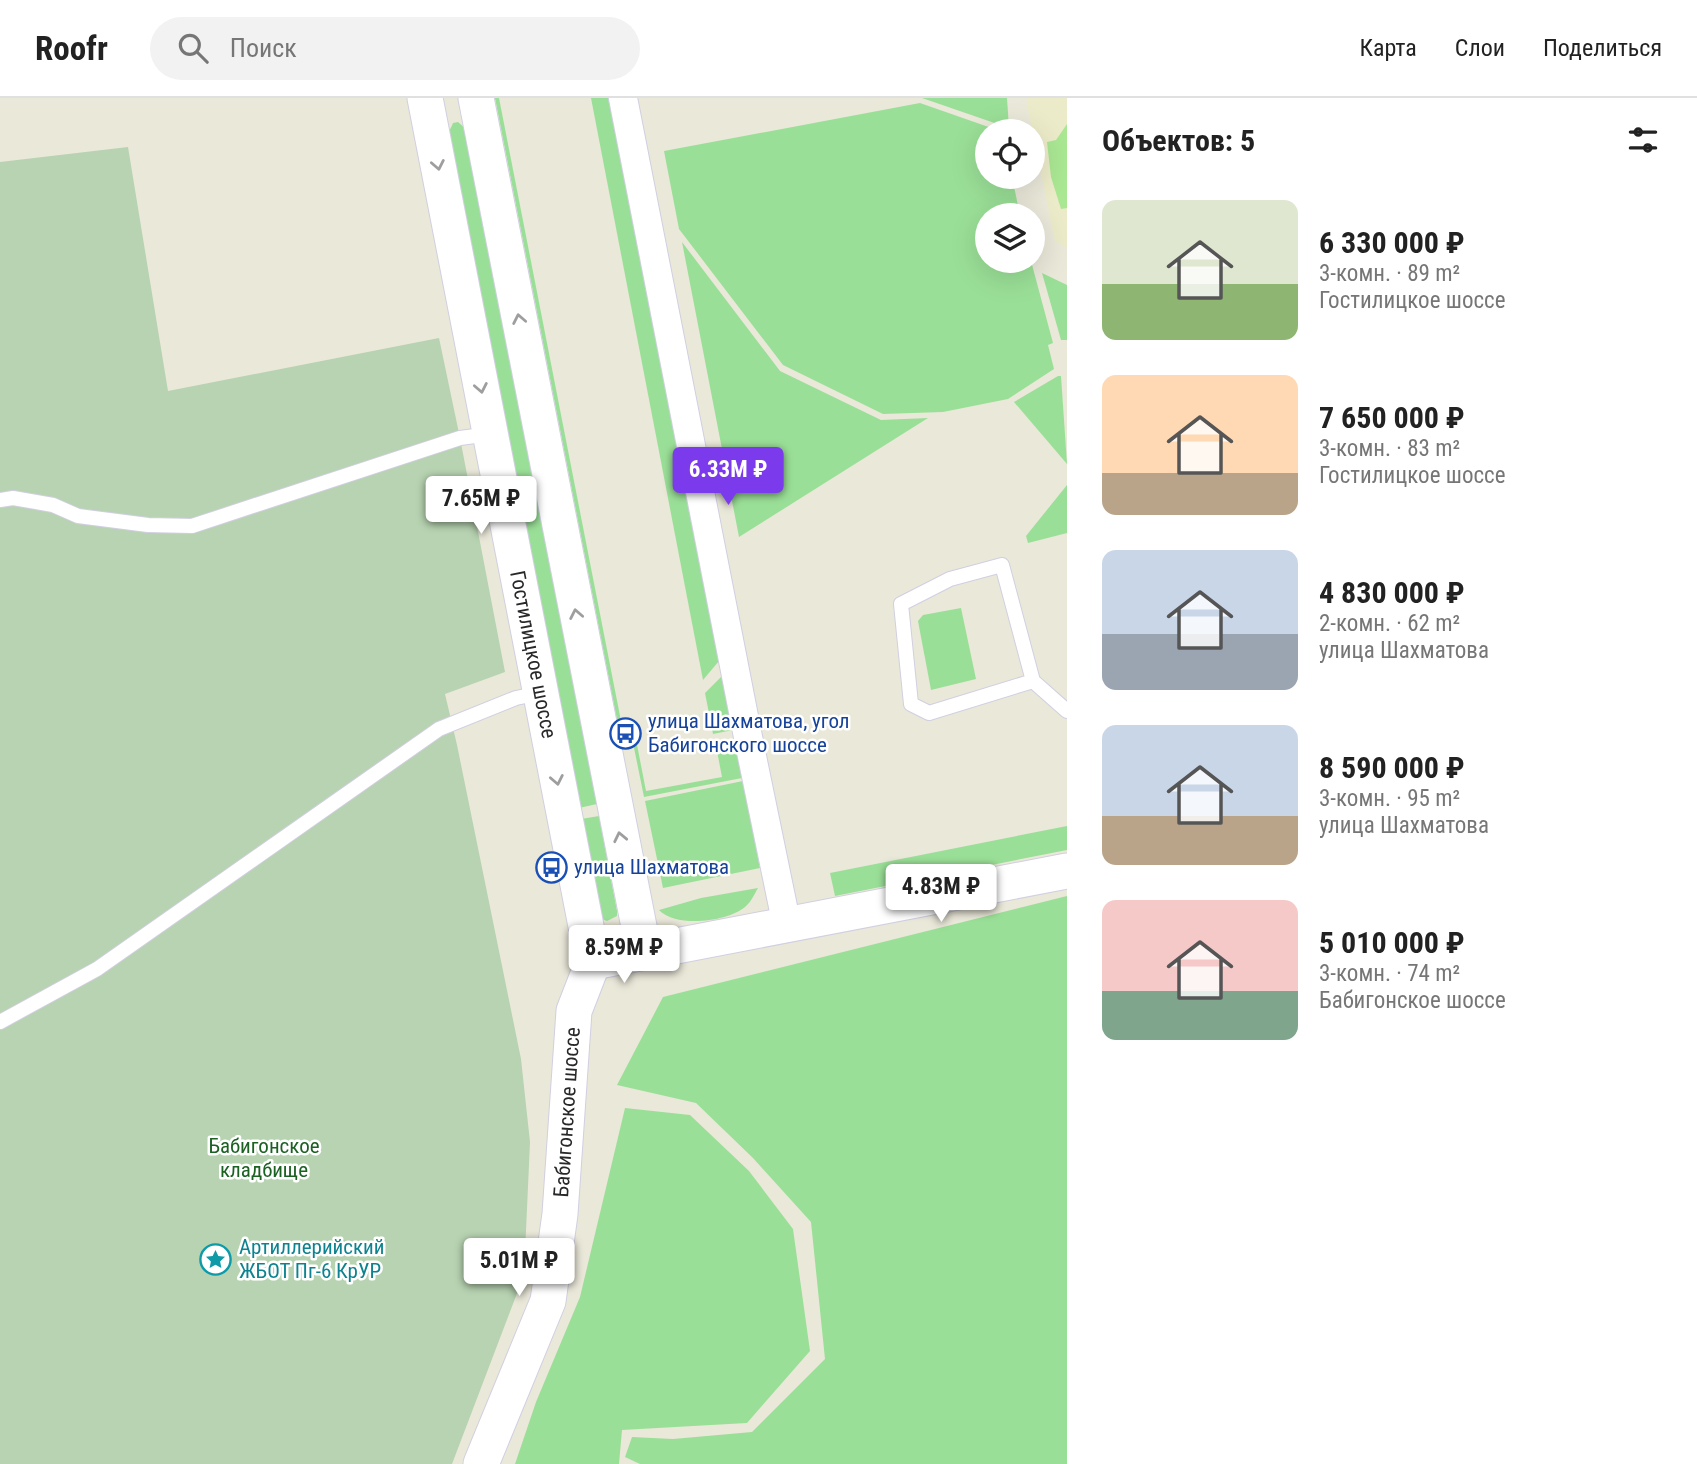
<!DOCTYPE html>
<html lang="ru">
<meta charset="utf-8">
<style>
:root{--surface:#fff;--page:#f2f2f2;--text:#222;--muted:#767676;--line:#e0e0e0;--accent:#7c3aed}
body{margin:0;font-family:"Roboto Condensed",sans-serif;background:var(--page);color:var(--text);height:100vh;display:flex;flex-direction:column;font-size:26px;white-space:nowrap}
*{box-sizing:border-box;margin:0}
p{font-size:23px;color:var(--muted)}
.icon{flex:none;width:38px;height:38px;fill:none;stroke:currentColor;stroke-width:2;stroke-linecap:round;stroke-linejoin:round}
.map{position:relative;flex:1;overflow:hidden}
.details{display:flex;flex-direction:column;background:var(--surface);width:630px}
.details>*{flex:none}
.controls{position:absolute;left:975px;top:21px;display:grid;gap:14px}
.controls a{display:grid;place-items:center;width:70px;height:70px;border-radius:50%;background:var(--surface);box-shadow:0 7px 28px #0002;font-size:35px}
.price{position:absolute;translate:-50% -60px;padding:0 16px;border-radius:7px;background:#fff;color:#222;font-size:23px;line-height:46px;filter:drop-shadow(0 2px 4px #0008)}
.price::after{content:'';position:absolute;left:50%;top:42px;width:21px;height:16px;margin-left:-10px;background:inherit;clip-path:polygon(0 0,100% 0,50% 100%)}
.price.active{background:var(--accent);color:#fff}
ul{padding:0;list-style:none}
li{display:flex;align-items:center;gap:21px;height:175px;padding:0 35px}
li span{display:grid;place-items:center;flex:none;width:196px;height:140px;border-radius:14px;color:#555}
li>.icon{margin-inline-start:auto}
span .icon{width:84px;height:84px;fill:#fffc;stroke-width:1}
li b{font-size:30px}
h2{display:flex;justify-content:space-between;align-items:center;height:84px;padding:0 35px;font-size:30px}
header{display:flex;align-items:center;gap:42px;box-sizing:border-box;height:98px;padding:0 35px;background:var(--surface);border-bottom:2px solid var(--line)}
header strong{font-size:33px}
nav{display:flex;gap:38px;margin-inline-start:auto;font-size:24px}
.search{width:490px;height:63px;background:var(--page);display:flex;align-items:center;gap:18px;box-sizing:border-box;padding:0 24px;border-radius:38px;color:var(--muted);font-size:26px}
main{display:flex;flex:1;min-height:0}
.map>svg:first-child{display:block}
</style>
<header>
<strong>Roofr</strong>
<div class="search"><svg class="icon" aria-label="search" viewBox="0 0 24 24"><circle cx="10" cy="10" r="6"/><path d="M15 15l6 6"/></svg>Поиск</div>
<nav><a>Карта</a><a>Слои</a><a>Поделиться</a></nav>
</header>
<main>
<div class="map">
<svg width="1067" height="1366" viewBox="0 0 1067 1366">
<rect width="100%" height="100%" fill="#eae8d9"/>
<polygon fill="#ecebc9" points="1028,0 1067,0 1067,150 1055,143 1028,12"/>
<g fill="#9adf97">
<polygon points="495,0 499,0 621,623 632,621 646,693 722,679 717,653 736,650 742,680 644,699 629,625 618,627"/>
<polygon points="591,0 609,0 719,563 703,582"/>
<polygon points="922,0 1007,0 1009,30"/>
<polygon points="920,5 1000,33 987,33 987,79 1012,79 1020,117 987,117 987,163 1031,163 1053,245 1048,247 1054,271 1008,301 943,314 883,316 783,267 679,131 664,53"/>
<polygon points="458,24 466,31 597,706 579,710 449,34 453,25"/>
<polygon points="682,144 780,273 881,322 928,320 739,439"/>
<polygon points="1042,175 1067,187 1067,242 1061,242"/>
<polygon points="1058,278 1061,278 1067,366 1014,304"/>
<polygon points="1067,387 1067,435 1028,445 1026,438"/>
<polygon points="961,510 976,581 931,592 918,523 923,517"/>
<polygon points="722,578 733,632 713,636 705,595"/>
<polygon points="743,683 760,770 663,790 645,703"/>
<polygon points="599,718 617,813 617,818 607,823 602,821 581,721"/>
<polygon points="1067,728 1067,752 835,798 830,775"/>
<path d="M758,790C754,797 751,804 745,809C727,824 676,830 659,812L701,800Z"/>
<polygon points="1067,798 1067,1366 640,1366 625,1359 632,1339 673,1341 752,1334 825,1261 811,1124 753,1060 696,1005 617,987 663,899"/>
<polygon points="625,1010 690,1017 749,1073 793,1131 810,1253 747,1325 622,1332 619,1366 515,1366 536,1304 580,1199"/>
</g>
<polygon fill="#b7d3b1" points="128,49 168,293 439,240 460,340 505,574 445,596 457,647 521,961 530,1044 524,1177 452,1366 0,1366 0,64"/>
<polygon fill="#a9e793" points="1067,26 1067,110 1061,111 1051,79 1047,44 1056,42"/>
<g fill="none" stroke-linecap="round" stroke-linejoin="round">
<defs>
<g id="service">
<polyline points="0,402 13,400 53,407 78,418 148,427 192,428 460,340 490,336"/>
<polyline points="1033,583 929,615 911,606 901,506 950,481 1002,467 1033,583 1067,613"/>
<polyline points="0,924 97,871 439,631 516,600 540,595"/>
</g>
<polyline id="minor" points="623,0 748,639 787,828"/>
<g id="tertiary">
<path id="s1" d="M425,0L593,864"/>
<polyline points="476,0 644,854"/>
<polyline points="593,864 1067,773"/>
<path id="s2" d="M481,1366L548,1203L560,1116L574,913L593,864"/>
</g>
</defs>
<use href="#service" stroke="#d1cfe1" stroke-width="16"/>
<use href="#minor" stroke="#d1cfe1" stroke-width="30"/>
<use href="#tertiary" stroke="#d1cfe1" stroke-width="37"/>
<use href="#service" stroke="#fff" stroke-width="14"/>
<use href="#minor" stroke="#fff" stroke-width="28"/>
<use href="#tertiary" stroke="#fff" stroke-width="35"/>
</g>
<defs><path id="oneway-chevron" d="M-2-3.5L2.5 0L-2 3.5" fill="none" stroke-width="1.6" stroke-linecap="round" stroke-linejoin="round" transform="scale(1.75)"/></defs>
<g stroke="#9e9e9e">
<use href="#oneway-chevron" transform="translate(438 67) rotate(79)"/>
<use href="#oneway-chevron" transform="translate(519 221) rotate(-101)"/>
<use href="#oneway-chevron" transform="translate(481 290) rotate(79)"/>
<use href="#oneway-chevron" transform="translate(576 516) rotate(-101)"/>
<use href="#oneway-chevron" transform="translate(557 682) rotate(79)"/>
<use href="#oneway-chevron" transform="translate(620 739) rotate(-102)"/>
</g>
<defs>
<symbol id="bus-ring" viewBox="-11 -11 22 22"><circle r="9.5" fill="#fff" stroke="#1a4fb4" stroke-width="1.5"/><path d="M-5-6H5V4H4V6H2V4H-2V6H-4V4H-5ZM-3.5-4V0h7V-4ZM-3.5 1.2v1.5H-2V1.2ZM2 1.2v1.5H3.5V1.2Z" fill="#1a4fb4"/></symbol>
<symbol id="sight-ring" viewBox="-11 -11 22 22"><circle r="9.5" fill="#fff" stroke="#0f9aa8" stroke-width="1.5"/><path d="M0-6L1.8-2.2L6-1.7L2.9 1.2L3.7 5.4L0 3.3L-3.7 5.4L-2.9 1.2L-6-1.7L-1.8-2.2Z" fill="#0f9aa8"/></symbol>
</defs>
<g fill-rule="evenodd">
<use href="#bus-ring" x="608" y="618" width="35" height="35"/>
<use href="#bus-ring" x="534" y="752" width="35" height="35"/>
<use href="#sight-ring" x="198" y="1144" width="35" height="35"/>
</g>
<g text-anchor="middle" stroke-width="5" stroke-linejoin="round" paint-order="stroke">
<g font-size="21" fill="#282828" stroke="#fff">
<text dy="7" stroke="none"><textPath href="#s1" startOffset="567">Гостилицкое шоссе</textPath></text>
<text dy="7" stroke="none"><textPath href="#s2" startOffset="366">Бабигонское шоссе</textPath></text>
</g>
<g font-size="21" fill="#164399" stroke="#fff" text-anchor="start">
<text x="648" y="630">улица Шахматова, угол<tspan x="648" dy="24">Бабигонского шоссе</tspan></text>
<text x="574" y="776">улица Шахматова</text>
</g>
<g font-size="21" fill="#1b6122" stroke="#fff">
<text x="264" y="1055">Бабигонское<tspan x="264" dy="24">кладбище</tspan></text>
</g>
<g font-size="21" fill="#0d838f" stroke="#fff" text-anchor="start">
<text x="239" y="1156">Артиллерийский<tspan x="239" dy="24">ЖБОТ Пг-6 КрУР</tspan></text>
</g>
</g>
</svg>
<div class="controls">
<a><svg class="icon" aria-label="locate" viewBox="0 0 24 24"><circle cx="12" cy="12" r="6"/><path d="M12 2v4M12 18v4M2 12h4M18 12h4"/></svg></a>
<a><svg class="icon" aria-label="layers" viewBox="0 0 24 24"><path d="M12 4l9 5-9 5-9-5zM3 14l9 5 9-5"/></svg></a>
</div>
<b class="price active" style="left:728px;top:409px">6.33M ₽</b>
<b class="price" style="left:481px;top:438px">7.65M ₽</b>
<b class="price" style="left:941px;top:826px">4.83M ₽</b>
<b class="price" style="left:624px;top:887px">8.59M ₽</b>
<b class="price" style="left:519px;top:1200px">5.01M ₽</b>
</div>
<section class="details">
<h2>Объектов: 5<svg class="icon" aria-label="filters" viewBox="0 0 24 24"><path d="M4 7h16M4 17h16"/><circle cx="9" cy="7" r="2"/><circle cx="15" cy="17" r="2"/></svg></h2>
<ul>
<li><span style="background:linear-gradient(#dfe7d0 60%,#8fb573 0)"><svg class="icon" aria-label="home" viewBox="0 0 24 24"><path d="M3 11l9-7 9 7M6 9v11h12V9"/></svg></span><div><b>6 330 000 ₽</b><p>3-комн. · 89 m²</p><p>Гостилицкое шоссе</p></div></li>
<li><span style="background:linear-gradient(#ffd9b3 70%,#b9a48a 0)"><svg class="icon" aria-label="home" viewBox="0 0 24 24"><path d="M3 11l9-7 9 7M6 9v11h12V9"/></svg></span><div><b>7 650 000 ₽</b><p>3-комн. · 83 m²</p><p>Гостилицкое шоссе</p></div></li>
<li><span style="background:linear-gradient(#c9d6e8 60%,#9aa5b1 0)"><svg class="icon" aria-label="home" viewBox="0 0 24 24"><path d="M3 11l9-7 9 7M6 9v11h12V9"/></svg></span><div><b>4 830 000 ₽</b><p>2-комн. · 62 m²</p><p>улица Шахматова</p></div></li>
<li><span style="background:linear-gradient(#c9d6e8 65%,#b9a48a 0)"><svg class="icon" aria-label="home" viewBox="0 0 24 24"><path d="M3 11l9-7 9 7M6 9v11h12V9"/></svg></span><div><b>8 590 000 ₽</b><p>3-комн. · 95 m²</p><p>улица Шахматова</p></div></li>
<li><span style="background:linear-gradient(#f6c9c9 65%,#7fa58c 0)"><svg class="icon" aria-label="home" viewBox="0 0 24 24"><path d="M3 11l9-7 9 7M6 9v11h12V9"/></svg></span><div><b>5 010 000 ₽</b><p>3-комн. · 74 m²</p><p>Бабигонское шоссе</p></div></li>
</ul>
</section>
</main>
